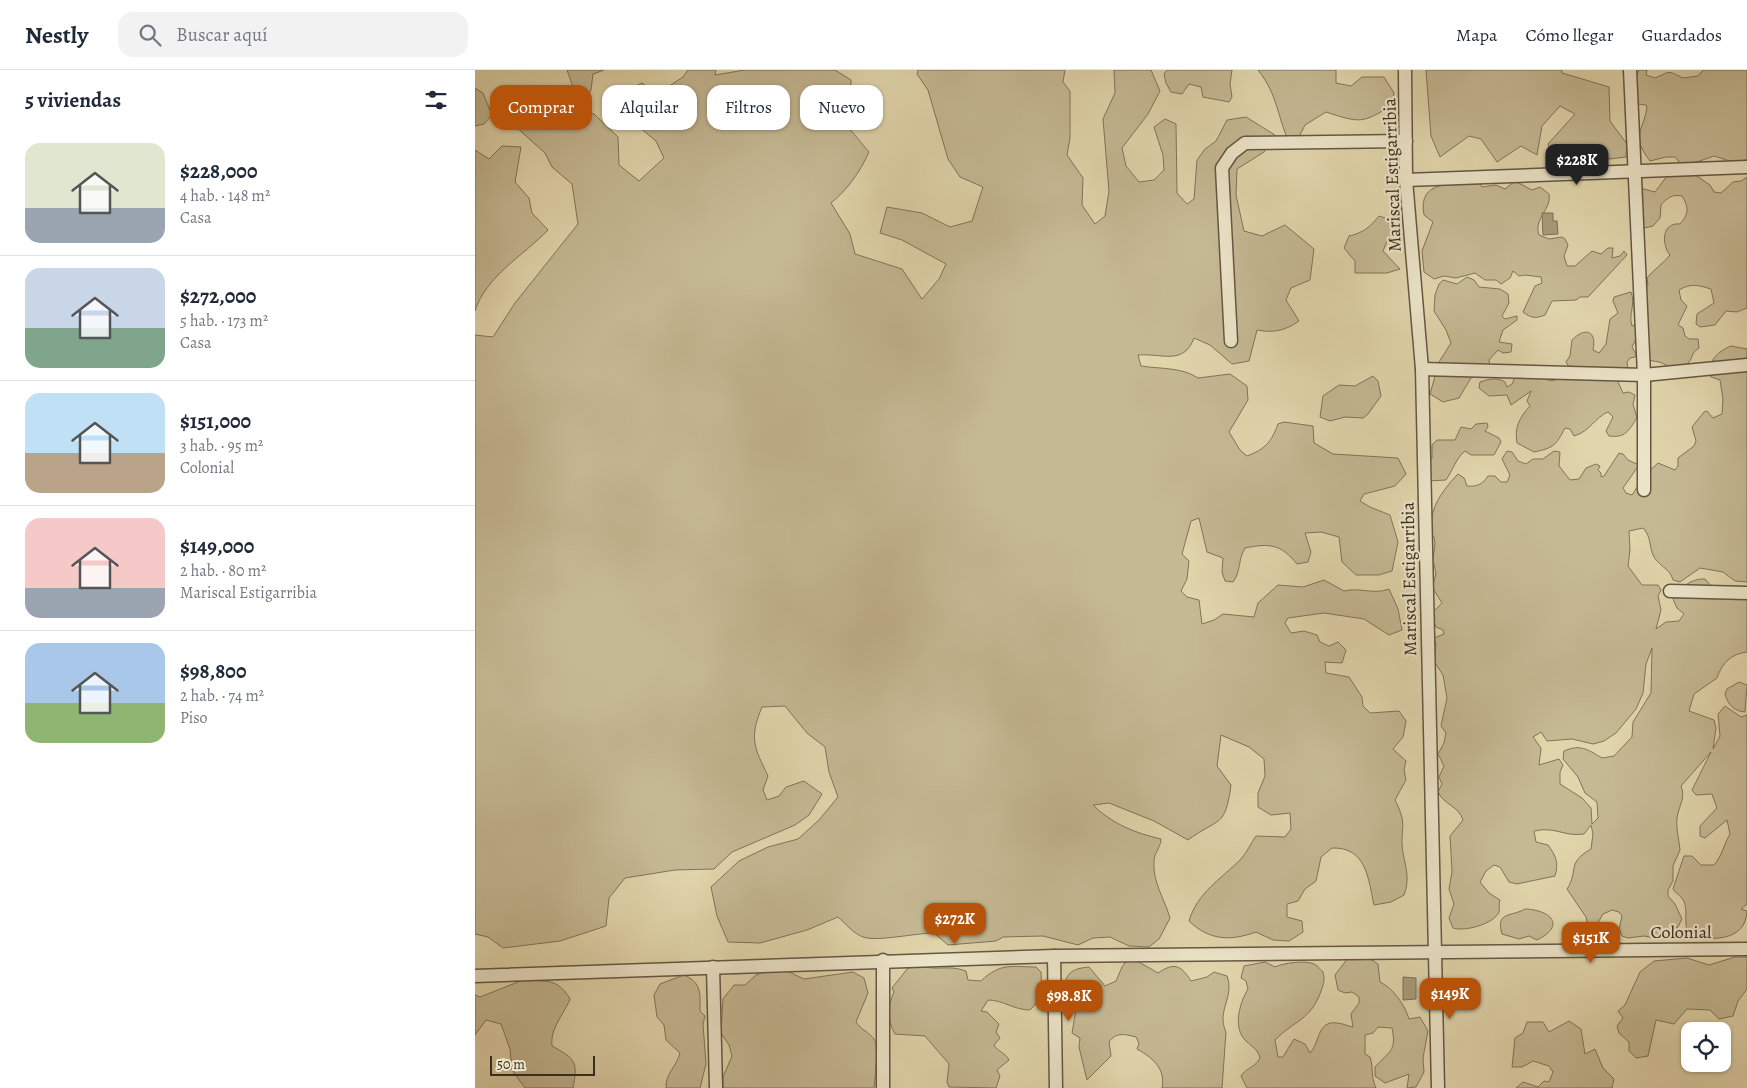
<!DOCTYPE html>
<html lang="es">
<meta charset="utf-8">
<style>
:root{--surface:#fff;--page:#f2f2f3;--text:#1f2937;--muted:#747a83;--line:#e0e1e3;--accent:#b45309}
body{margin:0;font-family:Alegreya,serif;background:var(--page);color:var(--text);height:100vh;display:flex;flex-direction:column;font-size:19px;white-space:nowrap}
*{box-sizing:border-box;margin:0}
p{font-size:16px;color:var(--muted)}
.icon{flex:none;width:28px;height:28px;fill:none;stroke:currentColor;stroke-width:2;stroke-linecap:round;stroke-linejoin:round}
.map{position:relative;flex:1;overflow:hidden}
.sheet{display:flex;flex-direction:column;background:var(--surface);width:475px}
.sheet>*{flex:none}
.hud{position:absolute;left:15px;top:15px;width:475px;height:45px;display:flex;gap:10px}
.fabs{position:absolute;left:1206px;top:952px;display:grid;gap:10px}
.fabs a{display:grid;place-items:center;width:50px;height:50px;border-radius:10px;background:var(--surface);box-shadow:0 1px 4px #0004;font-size:25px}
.scale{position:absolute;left:15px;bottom:12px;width:105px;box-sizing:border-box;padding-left:5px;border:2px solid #3a2e1f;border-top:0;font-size:14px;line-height:18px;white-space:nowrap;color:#3a2e1f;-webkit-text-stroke:4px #ece4c9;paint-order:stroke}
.price{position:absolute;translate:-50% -42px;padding:0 11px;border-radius:10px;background:var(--accent);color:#fff;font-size:16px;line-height:32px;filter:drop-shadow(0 1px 2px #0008)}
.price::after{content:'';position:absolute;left:50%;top:30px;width:15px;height:11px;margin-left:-8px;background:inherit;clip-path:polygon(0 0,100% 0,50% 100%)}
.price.active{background:#222;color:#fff}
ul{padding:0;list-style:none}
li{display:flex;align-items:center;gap:15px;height:125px;padding:0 25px}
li+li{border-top:1px solid var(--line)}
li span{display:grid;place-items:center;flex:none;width:140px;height:100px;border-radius:15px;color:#555}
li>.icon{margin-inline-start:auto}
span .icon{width:60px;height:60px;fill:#fffc;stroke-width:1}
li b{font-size:21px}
h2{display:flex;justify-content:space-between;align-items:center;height:60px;padding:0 25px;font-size:21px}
.chip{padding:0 18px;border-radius:15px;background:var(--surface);box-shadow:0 1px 4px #0004;font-size:18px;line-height:45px}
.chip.active{background:var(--accent);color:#fff}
header{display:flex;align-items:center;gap:30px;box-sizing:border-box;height:70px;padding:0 25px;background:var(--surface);border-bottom:1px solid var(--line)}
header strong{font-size:24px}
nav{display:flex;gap:28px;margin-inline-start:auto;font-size:18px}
.search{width:350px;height:45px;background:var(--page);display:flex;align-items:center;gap:12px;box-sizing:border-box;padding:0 18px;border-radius:15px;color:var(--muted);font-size:19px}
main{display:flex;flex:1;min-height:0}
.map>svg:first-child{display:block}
</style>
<header>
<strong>Nestly</strong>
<div class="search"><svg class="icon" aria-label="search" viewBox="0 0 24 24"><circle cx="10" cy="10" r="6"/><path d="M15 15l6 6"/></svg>Buscar aquí</div>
<nav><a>Mapa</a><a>Cómo llegar</a><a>Guardados</a></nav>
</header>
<main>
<section class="sheet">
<h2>5 viviendas<svg class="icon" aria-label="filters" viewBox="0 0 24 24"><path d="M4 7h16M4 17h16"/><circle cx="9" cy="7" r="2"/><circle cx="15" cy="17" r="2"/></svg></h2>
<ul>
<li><span style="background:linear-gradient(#dfe7d0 65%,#9aa5b1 0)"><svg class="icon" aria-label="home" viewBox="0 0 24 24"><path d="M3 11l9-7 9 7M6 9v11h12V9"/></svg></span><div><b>$228,000</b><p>4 hab. · 148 m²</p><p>Casa</p></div></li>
<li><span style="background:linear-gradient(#c9d6e8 60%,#7fa58c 0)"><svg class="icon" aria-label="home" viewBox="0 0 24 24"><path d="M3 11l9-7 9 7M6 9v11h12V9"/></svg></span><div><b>$272,000</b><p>5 hab. · 173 m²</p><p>Casa</p></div></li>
<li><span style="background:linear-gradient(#bfe0f5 60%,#b9a48a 0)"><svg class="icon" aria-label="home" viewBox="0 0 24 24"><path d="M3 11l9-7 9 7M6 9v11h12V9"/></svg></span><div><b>$151,000</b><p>3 hab. · 95 m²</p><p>Colonial</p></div></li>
<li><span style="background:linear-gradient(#f6c9c9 70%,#9aa5b1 0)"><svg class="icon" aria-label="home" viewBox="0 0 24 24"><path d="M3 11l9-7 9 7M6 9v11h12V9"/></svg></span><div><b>$149,000</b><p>2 hab. · 80 m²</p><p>Mariscal Estigarribia</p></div></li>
<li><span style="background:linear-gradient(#a9c7e8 60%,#8fb573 0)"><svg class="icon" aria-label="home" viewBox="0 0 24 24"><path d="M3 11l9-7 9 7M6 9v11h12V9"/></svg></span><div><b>$98,800</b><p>2 hab. · 74 m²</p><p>Piso</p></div></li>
</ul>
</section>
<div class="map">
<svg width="1272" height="1018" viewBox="0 0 1272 1018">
<rect width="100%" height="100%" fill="#e1d5ac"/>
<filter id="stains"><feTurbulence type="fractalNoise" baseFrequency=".004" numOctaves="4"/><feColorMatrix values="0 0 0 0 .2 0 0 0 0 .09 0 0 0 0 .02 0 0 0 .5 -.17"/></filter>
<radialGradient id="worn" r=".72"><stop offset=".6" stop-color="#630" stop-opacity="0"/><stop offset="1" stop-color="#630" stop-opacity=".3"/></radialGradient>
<g fill="#c5b994" stroke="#80745a" fill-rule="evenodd">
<polygon points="92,0 129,0 118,4 116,20 112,27 98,17"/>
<path d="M213,0H241L240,5L270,0H360L376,10L374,58L394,82C385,102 373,119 356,133L375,164L380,184L427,199L447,229L464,209L471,194L427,170L405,163L412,137L447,143L475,157L497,151L508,117L485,107L473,89L453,20L442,4L443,0H590L588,12L595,21V68L592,85L608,108L607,135L620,154L630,146L634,121L628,49L640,23L639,0H676L685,21L673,44L647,78L651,96L664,112L679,110L689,100L688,85L679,57L690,49L701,54L702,123L712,134L719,129L722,90L730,79L741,71L752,50L771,47L800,65L789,82L762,99L761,125L769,161L787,166L810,155L839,179L835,210L816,218L811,230L824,251C810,261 798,263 782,260L774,291L757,294L735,275L719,268C709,296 686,283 663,285L666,296C684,299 707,297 723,308L755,304L772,316L773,330L754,362L765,380L772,386C790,379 796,373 803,354L809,352L838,356L839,373L858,384L923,388L931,404L920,416L889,424L885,431L895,437L915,445L923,472L917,501L904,505H881L867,492L864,467L846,462L830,463L836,482L833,492L822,494C806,474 794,473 770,478C763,489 766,502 758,512L750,511L747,502L748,488L732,482L724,448L716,451L707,484L714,491L712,509L706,521L712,527L724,530L727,554L739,550L748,544L779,547L783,533L803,515L828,517L849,510L869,521C884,517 899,525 914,519L923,539L927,560L914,565L889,549L849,543L813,548L810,553L816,563L829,561L842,565L845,572L854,576L863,572L871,580L867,593L850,592L851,603L874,607L887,627L888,636L895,643L924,641L931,651L928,667L918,679L931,691L929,700L931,710L920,730C934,757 924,758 928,783C931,799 935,809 929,825L916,832L899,835C893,807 891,777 857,778L846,787L841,811L830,819L823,831L812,834V847L827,851L828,862L814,871L798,870L781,862C756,871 735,871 714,851C722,823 746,809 766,789C772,782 776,773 781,766L810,767L816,759L815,743L796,745L783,737V723L790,706L789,689L774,677L746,665L742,696L756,715C750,759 744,747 713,770L679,751L634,733L618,735C637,754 660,763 686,769C686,777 679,783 679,791C677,811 690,830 695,848L684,869L674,877L654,876L635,867L618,868L603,875L568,866L528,867L521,871L473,875L459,863C441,863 402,872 388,867C379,864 370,853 363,847L332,860L285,873L253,872L242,846L236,817L264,791L293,777L323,769L344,750L363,727L354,702L350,677L332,663L310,636L287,637C274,668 279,677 293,706L288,720L292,730L304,726L311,717L329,711L347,724L334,745L320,755L257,782L239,799L200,800L150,808L134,828L131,856L85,871L28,878L13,867L0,864V265L18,267L40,233L103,154L97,114L77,97L70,83L41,57L30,38L60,15L83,32L119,44L143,67L144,95L164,111L189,88L181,71L153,48L141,26L167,13L182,24L208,7Z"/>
<polygon points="692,0 757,0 755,14 757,27 754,32 728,27 726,17 714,14 707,24 696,22 691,13 689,4"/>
<path d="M783,0H861V13L876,16L887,7H909L919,23L917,35C887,54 885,53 851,42L830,55L825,65L814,72C802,46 803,25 783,0Z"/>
<polygon points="951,0 1087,0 1087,3 1134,17 1135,51 1152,74 1151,87 1100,93 1076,83 1073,74 1100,44 1085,36 1067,56 1062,85 1046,76 1022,92 1006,69 994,66 965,87 956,66"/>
<path d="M1164,0H1172L1171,5L1180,8C1197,1 1191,0 1208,8L1223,6L1228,0H1272V90L1258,92L1239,86L1219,93H1205L1200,87H1191L1175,91C1156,66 1167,64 1172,38L1171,35L1162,34L1160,11Z"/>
<polygon points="0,18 8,23 17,45 9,54 0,56"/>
<path d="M27,76L46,77L40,112L54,128L57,143L73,160C48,186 11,206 0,241V80L14,89Z"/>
<path d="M1219,104L1235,115L1239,122L1246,123L1258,112L1266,111L1272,107V238L1262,242L1251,241L1240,255L1225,257L1221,254L1222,244L1239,233L1236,219C1223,215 1216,213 1204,220L1206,230L1212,236L1203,255L1208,258L1210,266L1214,269H1223L1224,278C1215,284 1219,287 1213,293C1202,305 1194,295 1184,292C1179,291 1176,291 1172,289L1169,219L1173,215L1172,208C1179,199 1188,194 1195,185C1186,174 1187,152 1205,154C1214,144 1214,137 1207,126C1197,124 1192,128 1186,135L1185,148L1178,156L1161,160C1150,146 1158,133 1165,118L1180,122L1192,106Z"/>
<path d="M1003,111L1007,117L1021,115L1030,119L1040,111L1057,120L1065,117L1074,124C1077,139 1058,149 1064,165L1074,169L1087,167L1090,169L1093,175L1089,186L1092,196H1100L1117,181L1126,184L1133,178H1138L1137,188L1145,186L1149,181L1152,185L1113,227H1105L1101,230L1077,231L1070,245C1060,249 1056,248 1048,242L1060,216L1067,213L1066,207L1050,205L1044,206L1038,201L1035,208L1026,214L1021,210H1010L1000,203L981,208L969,206L959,209L949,202L947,181L958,152L949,145C942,108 979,116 1003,111Z"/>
<path d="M904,146L916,150L922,157L913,169L908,181L925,199L912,203H880V191L869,178L874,166C888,163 895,157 904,146Z"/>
<polygon points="992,207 999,210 1004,217 1025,219 1033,224 1034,233 1027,246 1030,249 1042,246 1042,250 1028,260 1024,272 1037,274 1036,282 1028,283 1023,280 1014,290 1015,295 996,308 984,328 968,332 955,324 964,292 976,273 971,260 959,241 960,225 964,214 968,210 982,214"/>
<path d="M1156,222C1161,234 1153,245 1157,256L1161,254L1162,267L1157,277L1161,284L1160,287L1155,288L1152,292L1153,300L1143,312L1148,323L1154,322L1160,325L1158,334L1162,348C1153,361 1151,368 1134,366L1131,361L1138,347L1133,342C1120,347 1116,361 1099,366L1095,359L1090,358C1081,375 1079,378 1059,382L1042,373C1039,357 1045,347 1055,336L1052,331L1056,321L1036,335L1032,325L1014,326L1004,318L1005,312C1014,309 1022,307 1030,312L1032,317L1037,314L1040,307L1063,306L1076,311L1087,308L1094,297L1091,292L1095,286L1097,270C1110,257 1122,260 1118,280L1124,283L1131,274L1135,249L1143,243L1138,231L1139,227Z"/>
<path d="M1256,276L1272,279V512L1260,511L1248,502L1225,498L1205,512L1198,510C1195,498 1183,496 1178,485C1174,475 1176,466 1168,458L1154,461L1155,480L1153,496L1167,515H1183L1186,520L1183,526L1186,540L1181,559L1191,552L1204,551L1209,544L1202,538L1198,529C1205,518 1216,508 1230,509L1238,518H1272V582C1256,584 1247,593 1242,608L1219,624L1214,641L1239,650L1241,658L1238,679L1245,666L1243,644L1250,636L1266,647L1272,645V834L1266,839L1272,841C1271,872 1235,871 1214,865C1207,853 1215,839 1207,828C1204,824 1200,823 1198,819L1209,786H1217L1226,795H1239C1247,786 1249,774 1255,764L1252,750L1230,768L1225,766V756L1242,738L1237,724L1221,725L1217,720L1236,682L1206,716C1211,728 1204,735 1202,748C1201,759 1204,769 1205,780L1198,796V811L1193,820V826L1200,834L1207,849L1203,857L1179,868L1169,866L1153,868L1147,866L1144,859L1147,846L1144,842L1137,840L1128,844L1121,856L1113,857L1111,847L1092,819C1104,801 1091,793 1116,779L1118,764L1116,755L1109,764C1088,767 1081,756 1059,761L1061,772L1073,775C1081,786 1084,793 1080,806L1042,814L1034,812L1025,797L1019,795L1011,801L1005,812L1014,823L1025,830C1023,834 1025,838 1024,842C1019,854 989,862 978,858L974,848L979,834L974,819L977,802L975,766L988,750C984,736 969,735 963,722L967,714L964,707L969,696L963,684L969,673L971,663L966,656L972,628L968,605L959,591L961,574L959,568L969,564L968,560L961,557L959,552L960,546L957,543L967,533L957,517L961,504L958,490L960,474L959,467L954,462C957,454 956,446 959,439C963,427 974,413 983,404L989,408L992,416C1002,417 1008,414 1013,406H1020L1026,412H1032L1035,405L1027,389L1032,381L1037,382L1043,391L1051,394L1058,389H1068L1079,381L1085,382L1084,396L1095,410L1104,409L1111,398L1121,394L1125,396L1123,400L1126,403V407L1129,406L1144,383L1148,384L1153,390L1164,395L1148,418L1151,423L1157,425L1170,405L1183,393L1200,400L1203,396V388L1219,376L1221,371L1217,357L1229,342L1232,341L1238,348L1247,344L1248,329L1245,310L1236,307C1232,291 1242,282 1256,276ZM1177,578L1176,623L1158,652L1157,667L1139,686L1127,688C1112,679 1105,674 1089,681L1088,689L1103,707L1110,723L1122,732L1123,748L1117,754L1116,738L1107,728L1085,714V702L1088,695L1084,689L1064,695L1066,678L1058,667L1066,662L1072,671L1097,669L1118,674L1129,671L1141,663L1161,639L1168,623L1171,594Z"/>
<polygon points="898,306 903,311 906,326 893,344 888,348 870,347 855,351 845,347 848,326 864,315 880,316"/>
<path d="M1012,353L1013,357L1010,361L1024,368L1026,372L1019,385H996L990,381C981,388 978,400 971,410L953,411V395L957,388V375L962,370H980L986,357L996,359L1001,354Z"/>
<path d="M1264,612L1272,615L1270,642C1259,641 1253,635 1250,624L1252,619Z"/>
<path d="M1050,839C1075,840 1092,855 1062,870L1054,866L1044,869L1027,864C1020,841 1037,847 1050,839Z"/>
<path d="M892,887L903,894L905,912C918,918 930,935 934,949L945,947L953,961L948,988L949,1002L941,1017L932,1018L934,1004L910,1013L900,1006V997C914,981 922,982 917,958L903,957L898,963L890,965V984L895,987C899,999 895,1005 901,1018H772L766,1006C771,998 781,997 785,988C782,978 778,978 771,971C757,958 765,932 773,919L771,911L766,908L769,896L790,892L800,897C808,893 830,890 839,894C842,895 845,899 848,902C850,910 849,913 846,921C836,950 820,950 800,970L803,987H808L819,969L830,974L835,983C845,973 842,950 862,953C867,953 872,956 878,957L876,944L884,933V927L877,922L870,923L863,920L860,905L873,888Z"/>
<polygon points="1260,887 1272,887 1272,919 1263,931 1258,946 1244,949 1235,940 1212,939 1199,954 1181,950 1173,986 1161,988 1154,981 1154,972 1144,963 1142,956 1148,948 1143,941 1150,935 1165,902 1179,891 1212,888 1234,895"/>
<path d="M652,890L664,892L683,903C699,892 706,895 716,911L732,907L739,902L752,906C760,927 741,941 751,962L747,1018H687C691,999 678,988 662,979L664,973L661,967C650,964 641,962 634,972L636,986L612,1010L604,977L605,968L597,963L601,939L594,934L587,924C591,905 593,899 614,897L630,916L641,911L647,897Z"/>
<path d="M444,895C463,902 472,894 491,901L493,910L506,911C526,892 537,897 561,897L566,902L567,927L555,940C539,940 528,930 513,930L506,941L512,942L524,954L521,962L525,968L519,975C523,982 530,982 534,990L522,1000L525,1006L521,1018L474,1017L472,1012L474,994L450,966L420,964C412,950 412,937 419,922L417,918L433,898Z"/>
<path d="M294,900L312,901L329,909L378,902L389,908L393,923L381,952C386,960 394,962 399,969C404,975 400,1009 399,1018H248V1007L257,986L254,975L246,963L248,929L259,915H270L281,905Z"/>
<path d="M209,905C227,913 225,923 225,941L230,946L228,954L231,994L225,1018H191C190,1004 202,996 205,983L191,970L189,955L182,947L179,925L185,914Z"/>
<path d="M48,910C71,912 82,907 95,929C88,946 75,958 77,976C101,989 103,992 98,1018H50L37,1000L35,979L26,954L11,950L0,965V925L5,927Z"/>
<polygon points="1094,951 1106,959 1110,984 1120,979 1128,998 1139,1009 1137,1018 1041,1018 1048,1012 1063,1017 1069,1011 1074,1012 1078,1002 1074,996 1058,991 1047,997 1037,997 1040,968 1048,963 1052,952 1068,952 1074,962"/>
</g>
<g fill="#a89c7c" stroke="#7c7057">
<polygon points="1067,143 1078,143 1078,151 1082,151 1083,164 1068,165"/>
<polygon points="928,907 941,908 941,929 928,930"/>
</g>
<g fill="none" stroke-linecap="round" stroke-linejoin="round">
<defs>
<g id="street">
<polyline points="930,0 931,110 947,299 963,1018"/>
<polyline points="1155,0 1169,305 1169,420"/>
<polyline points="931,110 1272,97"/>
<polyline points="756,271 747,98 757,83 770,73 931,71"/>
<polyline points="947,299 1169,305 1272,295"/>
<polyline points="1195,521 1272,523"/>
<polyline points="579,886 581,1018"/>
<polyline points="408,890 408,1018"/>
<polyline points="238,897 241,1018"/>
<polyline points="0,906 579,886 1272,879"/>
</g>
</defs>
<use href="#street" stroke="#645842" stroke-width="15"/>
<use href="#street" stroke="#ece4c9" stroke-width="12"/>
</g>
<g text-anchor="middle" stroke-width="4.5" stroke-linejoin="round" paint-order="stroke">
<g font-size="18" fill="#3a2e1f" stroke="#ece4c9">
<text transform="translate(917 105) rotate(-92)" y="6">Mariscal Estigarribia</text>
<text transform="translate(934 509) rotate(-91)" y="6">Mariscal Estigarribia</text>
<text x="1206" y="868">Colonial</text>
</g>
</g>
<rect width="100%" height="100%" filter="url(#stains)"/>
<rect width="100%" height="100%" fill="url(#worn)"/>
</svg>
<div class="fabs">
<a><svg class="icon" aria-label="locate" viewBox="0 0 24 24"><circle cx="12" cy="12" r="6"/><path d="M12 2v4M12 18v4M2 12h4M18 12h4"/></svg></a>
</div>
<div class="scale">50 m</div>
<b class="price active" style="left:1102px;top:116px">$228K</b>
<b class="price" style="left:480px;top:875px">$272K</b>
<b class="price" style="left:1116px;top:894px">$151K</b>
<b class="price" style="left:975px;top:950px">$149K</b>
<b class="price" style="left:594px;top:952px">$98.8K</b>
<div class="hud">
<a class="chip active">Comprar</a>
<a class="chip">Alquilar</a>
<a class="chip">Filtros</a>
<a class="chip">Nuevo</a>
</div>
</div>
</main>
